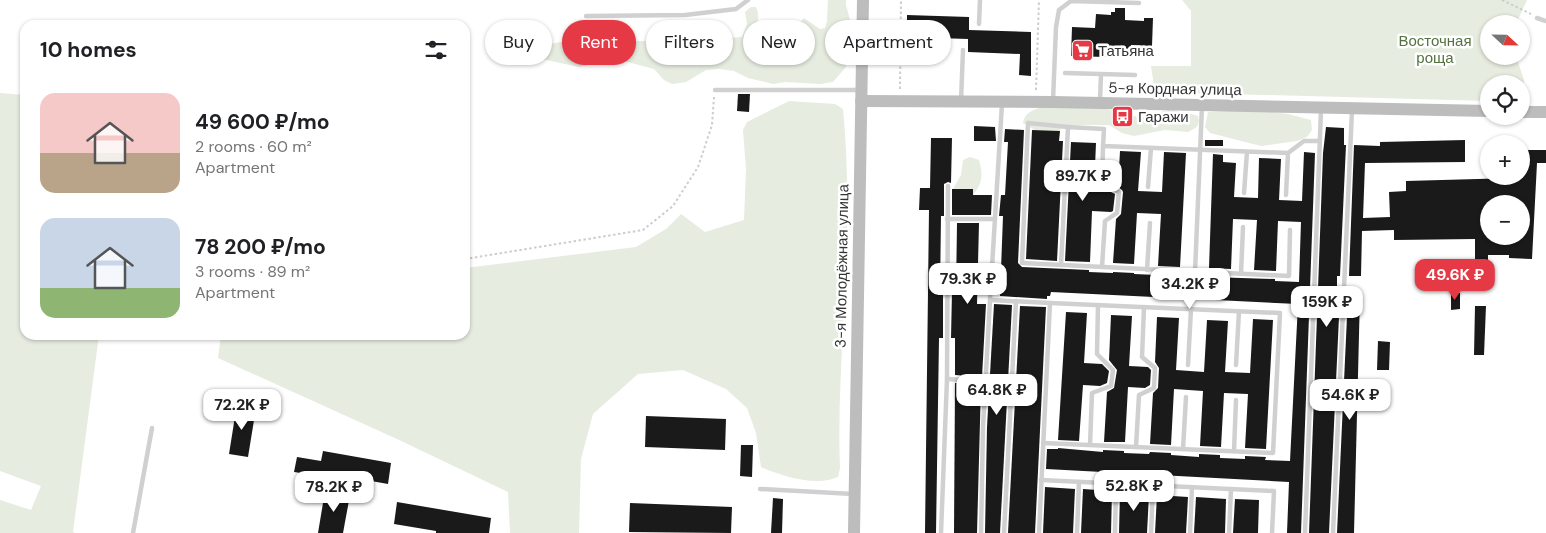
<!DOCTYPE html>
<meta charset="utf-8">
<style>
:root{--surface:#fff;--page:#f6f6f6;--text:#202124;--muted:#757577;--accent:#e63946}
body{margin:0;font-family:"DM Sans",sans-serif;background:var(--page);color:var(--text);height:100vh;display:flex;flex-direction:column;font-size:19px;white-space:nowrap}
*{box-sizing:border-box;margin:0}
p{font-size:16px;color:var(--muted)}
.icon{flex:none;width:28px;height:28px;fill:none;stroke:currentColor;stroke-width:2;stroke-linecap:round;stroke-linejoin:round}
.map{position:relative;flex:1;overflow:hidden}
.panel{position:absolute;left:20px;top:20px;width:450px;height:320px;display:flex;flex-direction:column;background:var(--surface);border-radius:15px;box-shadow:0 1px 4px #0004}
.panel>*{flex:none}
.banner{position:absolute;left:485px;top:20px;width:475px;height:45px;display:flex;gap:10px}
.needle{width:32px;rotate:112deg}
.fabs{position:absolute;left:1480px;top:15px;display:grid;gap:10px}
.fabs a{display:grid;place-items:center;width:50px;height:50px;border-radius:50%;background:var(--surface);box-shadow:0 1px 4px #0004;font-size:25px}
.price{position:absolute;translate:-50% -42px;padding:0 11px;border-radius:10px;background:#fff;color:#222;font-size:16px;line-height:32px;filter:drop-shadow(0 1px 2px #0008)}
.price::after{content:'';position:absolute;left:50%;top:30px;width:15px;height:11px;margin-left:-8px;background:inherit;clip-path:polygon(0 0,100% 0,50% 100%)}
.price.active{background:var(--accent);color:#fff}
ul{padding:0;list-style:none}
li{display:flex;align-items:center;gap:15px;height:125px;padding:0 20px}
li span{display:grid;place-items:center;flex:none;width:140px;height:100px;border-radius:15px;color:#555}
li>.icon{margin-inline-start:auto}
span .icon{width:60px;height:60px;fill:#fffc;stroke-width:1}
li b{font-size:21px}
h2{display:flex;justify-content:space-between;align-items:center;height:60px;padding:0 20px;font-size:21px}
.pill{padding:0 18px;border-radius:22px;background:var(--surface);box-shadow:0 1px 4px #0004;font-size:18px;line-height:45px}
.pill.active{background:var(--accent);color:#fff}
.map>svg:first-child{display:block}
</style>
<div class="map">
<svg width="1546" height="533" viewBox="0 0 1546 533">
<rect width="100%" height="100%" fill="#fff"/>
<g fill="#e6ecdf">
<path d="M828,0H846V5L850,20L846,67L833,82L820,84L785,82L773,84L748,78L734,71L720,69L706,70L686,82L672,84L664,80L654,69L624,61H606L579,67L542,59L535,53L537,47C571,37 606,41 641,41C652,41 662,39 672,39C687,38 704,41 719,45L727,38L742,37L747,24L745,12L751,7H756C763,22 750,22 765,37C769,41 770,42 775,43L789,34L804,18L820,29L825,28L827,21Z"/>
<polygon points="1182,0 1527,0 1516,24 1489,24 1489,56 1516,56 1524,80 1525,102 1521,102 1521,84 1489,84 1489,101 1155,92 1151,66 1191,66 1191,11"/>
<polygon points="0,93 25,95 25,335 99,335 73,532 75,533 0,533 0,500 31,510 41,486 0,471"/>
<path d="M789,101L835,104L843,109C850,180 847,253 843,325C841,372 838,420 840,468L838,477C816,487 782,476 761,467L756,433L747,408L726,389L683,370L638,374L593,414L581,459L579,533H510L508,492L397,439L218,358L221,335H465V268L636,247L666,229L681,214L705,232L744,220L746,169L743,130L747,122Z"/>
<path d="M1090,105L1142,118L1167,110H1175L1184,115L1191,114L1198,116L1199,121L1197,127L1188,132L1165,130L1134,136L1122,133L1109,125H1071L1061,128L1060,131L1035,130L1023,123C1026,100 1073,106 1090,105Z"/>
<polygon points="1257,110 1288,114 1311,120 1312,130 1307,137 1297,141 1261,146 1210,133 1205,127 1208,112"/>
<path d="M970,157L979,160C983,175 983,182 973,195V189H953L961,175L963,160Z"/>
</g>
<g fill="#1a1a1a" fill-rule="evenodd">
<polygon points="1115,8 1125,8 1125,20 1144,21 1144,18 1153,18 1152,46 1131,45 1131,49 1106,48 1106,57 1071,56 1072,27 1095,28 1096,14 1111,15 1111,12 1115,12"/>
<polygon points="907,15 969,17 969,30 1031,32 1031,76 1019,75 1020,54 968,52 968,39 907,37"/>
<polygon points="738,94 750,94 749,112 737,111"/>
<polygon points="974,126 995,127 996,141 974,141"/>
<polygon points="1326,127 1344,128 1344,145 1346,145 1340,276 1337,276 1337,295 1340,295 1329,533 1309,533 1323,153"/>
<polygon points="1005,129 1024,130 1018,263 1022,267 1089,270 1089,272 1113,273 1113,272 1134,273 1134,274 1157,275 1157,274 1179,275 1179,276 1275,279 1275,281 1299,282 1301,222 1278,221 1276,271 1254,270 1257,220 1233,219 1231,269 1209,268 1213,154 1223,155 1223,162 1236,163 1234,197 1258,198 1259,158 1281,159 1279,200 1302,201 1304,152 1315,153 1301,533 1287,533 1289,482 1046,469 1047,449 1058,449 1058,448 1103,452 1103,450 1124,451 1124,453 1149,454 1150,452 1171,453 1171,455 1199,457 1199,454 1220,455 1220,458 1245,459 1245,456 1266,457 1265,460 1290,461 1298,304 1051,292 1050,296 1047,296 1047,299 1000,296 1003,216 999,216 1001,195 1005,195 1008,142 1004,142"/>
<polygon points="1032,130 1060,131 1059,141 1063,141 1057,261 1026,259"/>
<polygon points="931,138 952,138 951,183 948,182 944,184 944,216 941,216 940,291 943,291 943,338 939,338 936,533 925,533 929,210 919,210 920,188 930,188"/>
<rect x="1205" y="140" width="18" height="6"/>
<path d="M1465,140V162L1365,163L1363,218L1390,217L1389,192L1406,191V181L1513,178V176H1521V150H1546V163H1537L1532,259L1509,258V255H1488V273H1475V239L1394,240V230L1362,231L1361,276H1349L1354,145L1380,146V142ZM1489,204H1521V236H1489Z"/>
<polygon points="1071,142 1096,143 1094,190 1109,191 1115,194 1113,211 1111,212 1092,211 1090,262 1065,261"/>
<polygon points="1120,151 1141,152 1138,191 1162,192 1164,152 1186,153 1180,267 1158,266 1161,214 1137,213 1134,264 1113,263 1116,219 1121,214 1123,192 1122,190 1118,187"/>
<polygon points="952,189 973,189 973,195 992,195 991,215 952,215"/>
<polygon points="957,223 979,223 977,304 986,304 982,377 955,375 955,338 951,338 952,291 956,292"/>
<polygon points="1458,260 1459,272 1451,272 1452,283 1428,284 1427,262"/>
<polygon points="1451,293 1460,293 1460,309 1451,310"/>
<polygon points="1348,295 1360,295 1354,533 1337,533"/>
<polygon points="994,304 1012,305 1000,533 985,533 987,427"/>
<polygon points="1020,306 1046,307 1035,533 1008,533"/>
<polygon points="1475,306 1486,306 1484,355 1474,355"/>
<polygon points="1066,312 1087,313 1084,363 1102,364 1109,371 1107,383 1100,386 1083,385 1079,441 1058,440"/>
<polygon points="1111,315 1132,316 1129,366 1148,367 1151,370 1150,385 1145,388 1128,387 1125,442 1104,442 1107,392 1114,388 1117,370 1109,360"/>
<polygon points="1157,317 1179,318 1176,370 1204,372 1207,320 1228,321 1225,372 1250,373 1253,319 1273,320 1266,449 1245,448 1248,394 1224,393 1221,447 1200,446 1203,391 1174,389 1171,445 1150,444 1153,393 1158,388 1159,368 1155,362"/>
<polygon points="1378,341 1390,342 1389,370 1377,370"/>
<polygon points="955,383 981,385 977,533 954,533"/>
<polygon points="237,404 256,408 248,457 229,454"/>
<polygon points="646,416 726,419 725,450 645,447"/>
<polygon points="741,445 753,445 752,477 740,476"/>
<polygon points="323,451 391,463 388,484 315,471 315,475 294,472 297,457 321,461"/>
<polygon points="1045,487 1075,489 1073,533 1043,533"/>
<polygon points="1083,489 1112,491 1111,533 1081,533"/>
<polygon points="325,491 350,495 343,533 318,533"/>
<polygon points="1120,491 1146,492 1146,495 1149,495 1147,533 1119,533"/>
<polygon points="1157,495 1188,497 1186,533 1155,533"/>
<polygon points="1196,497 1226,499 1225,533 1194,533"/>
<polygon points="773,498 783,499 782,533 771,533"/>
<polygon points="1235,499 1259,500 1258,533 1233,533"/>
<polygon points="397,502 491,518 489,533 436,533 436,531 394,524"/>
<polygon points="630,503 732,507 731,533 629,532"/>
</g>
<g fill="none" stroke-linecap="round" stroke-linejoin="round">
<g stroke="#cdcdcd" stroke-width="2" stroke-dasharray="2.5 2.5" stroke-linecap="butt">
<polyline points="1502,0 1531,14"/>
<polyline points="900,89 901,0"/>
<polyline points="1036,90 1039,0"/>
<polyline points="465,259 643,230 673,206 698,167 712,125 714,97"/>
</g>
<g stroke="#d0d0d0" stroke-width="4.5">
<polyline points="586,16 685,15 736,9 748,0"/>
<polyline points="1537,18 1546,21"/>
<polyline points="979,24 980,0"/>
<polyline points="1065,73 1135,75"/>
<polyline points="715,90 861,90"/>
<polyline points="961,101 963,50"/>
<polyline points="1053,101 1056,27 1059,10 1071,1 1139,3"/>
<polyline points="1100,102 1101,74"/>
<polyline points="1002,104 990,300 1050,303 1039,533"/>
<polyline points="1068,127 1028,123 1022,263 1289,276 1290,230"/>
<polyline points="1148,187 1151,148"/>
<polyline points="1244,193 1247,152"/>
<polyline points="1286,195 1288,153"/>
<polyline points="947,219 995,219"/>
<polyline points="1061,265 1068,127 1104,129 1103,146 1288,153 1304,141 1320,141"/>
<polyline points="1102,267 1105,221 1117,213 1119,192 1102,183 1103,146"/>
<polyline points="1147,270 1150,223"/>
<polyline points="1195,272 1202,106"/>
<polyline points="1241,274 1243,227"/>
<polyline points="1188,365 1191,309"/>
<polyline points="1236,365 1239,311"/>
<polyline points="947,379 985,381"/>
<polyline points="1043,443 1273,453 1280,313 1050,303"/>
<polyline points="1090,445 1092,393 1111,386 1113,370 1097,354 1098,305"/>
<polyline points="1136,447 1139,395 1154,388 1155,368 1142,357 1144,307"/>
<polyline points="1183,449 1186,397"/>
<polyline points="1234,451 1236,400"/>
<polyline points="1041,480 1274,491 1272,533"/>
<polyline points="760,489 853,494"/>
<polyline points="133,533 152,428"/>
<polyline points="941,533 947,379 948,186"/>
<polyline points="981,533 983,427 990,300"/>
<polyline points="1004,533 1016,301"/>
<polyline points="1077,533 1079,482"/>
<polyline points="1115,533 1116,484"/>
<polyline points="1151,533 1153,485"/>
<polyline points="1190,533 1192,487"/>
<polyline points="1229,533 1231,489"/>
<polyline points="1305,533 1321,110"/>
<polyline points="1333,533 1352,110"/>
</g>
<g stroke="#bdbdbd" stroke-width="12">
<polyline points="861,101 1053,102 1489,111"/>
<polyline points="1521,112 1546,112"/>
<polyline points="854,533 863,0"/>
</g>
</g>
<defs>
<symbol id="supermarket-square" viewBox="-11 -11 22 22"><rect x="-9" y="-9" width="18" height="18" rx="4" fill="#e63946" stroke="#fff"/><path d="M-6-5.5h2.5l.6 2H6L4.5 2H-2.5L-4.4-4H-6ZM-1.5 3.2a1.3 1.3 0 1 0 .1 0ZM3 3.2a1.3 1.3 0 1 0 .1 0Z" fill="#fff"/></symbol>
<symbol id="bus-square" viewBox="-11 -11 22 22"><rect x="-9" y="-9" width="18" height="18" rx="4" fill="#e63946" stroke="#fff"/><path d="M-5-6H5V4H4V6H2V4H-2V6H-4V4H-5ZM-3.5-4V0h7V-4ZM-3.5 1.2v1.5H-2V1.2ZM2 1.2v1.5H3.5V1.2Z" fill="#fff"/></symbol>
</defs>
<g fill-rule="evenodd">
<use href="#supermarket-square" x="1070" y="38" width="25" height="25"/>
<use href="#bus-square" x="1110" y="104" width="25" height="25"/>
</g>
<g text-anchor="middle" stroke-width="5" stroke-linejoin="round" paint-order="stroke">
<g font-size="15" fill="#56703f" stroke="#fff">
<text x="1435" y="46">Восточная<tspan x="1435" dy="17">роща</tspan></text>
</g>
<g font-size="15" fill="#333" stroke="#fff" text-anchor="start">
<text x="1098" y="56">Татьяна</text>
<text x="1138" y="122">Гаражи</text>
</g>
<g font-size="15" fill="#333" stroke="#fff">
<text transform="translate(1175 89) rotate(1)" y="5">5-я Кордная улица</text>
<text transform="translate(842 266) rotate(-89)" y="5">3-я Молодёжная улица</text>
</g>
</g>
</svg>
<div class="fabs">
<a><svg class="needle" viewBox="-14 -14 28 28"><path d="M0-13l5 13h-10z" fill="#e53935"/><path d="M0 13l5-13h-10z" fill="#757577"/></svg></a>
<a><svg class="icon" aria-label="locate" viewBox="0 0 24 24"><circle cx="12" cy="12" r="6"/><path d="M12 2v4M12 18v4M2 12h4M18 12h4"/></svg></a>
<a>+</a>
<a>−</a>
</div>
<b class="price" style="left:1083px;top:202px">89.7K ₽</b>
<b class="price active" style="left:1455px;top:301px">49.6K ₽</b>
<b class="price" style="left:968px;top:305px">79.3K ₽</b>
<b class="price" style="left:1190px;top:310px">34.2K ₽</b>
<b class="price" style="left:1327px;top:328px">159K ₽</b>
<b class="price" style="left:997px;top:416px">64.8K ₽</b>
<b class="price" style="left:1350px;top:421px">54.6K ₽</b>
<b class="price" style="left:242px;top:431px">72.2K ₽</b>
<b class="price" style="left:1134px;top:512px">52.8K ₽</b>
<b class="price" style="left:334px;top:513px">78.2K ₽</b>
<div class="banner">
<a class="pill">Buy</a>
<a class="pill active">Rent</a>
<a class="pill">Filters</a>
<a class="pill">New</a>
<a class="pill">Apartment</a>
</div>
<section class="panel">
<h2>10 homes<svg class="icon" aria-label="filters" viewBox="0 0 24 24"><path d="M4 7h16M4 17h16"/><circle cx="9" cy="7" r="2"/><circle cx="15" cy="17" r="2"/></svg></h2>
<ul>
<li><span style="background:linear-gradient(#f6c9c9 60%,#b9a48a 0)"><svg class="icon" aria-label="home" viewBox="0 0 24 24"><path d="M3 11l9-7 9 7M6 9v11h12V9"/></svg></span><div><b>49 600 ₽/mo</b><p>2 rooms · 60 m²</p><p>Apartment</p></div></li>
<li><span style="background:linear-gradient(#c9d6e8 70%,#8fb573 0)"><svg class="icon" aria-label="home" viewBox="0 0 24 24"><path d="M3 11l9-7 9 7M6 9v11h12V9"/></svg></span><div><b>78 200 ₽/mo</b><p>3 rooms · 89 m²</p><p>Apartment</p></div></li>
</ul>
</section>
</div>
